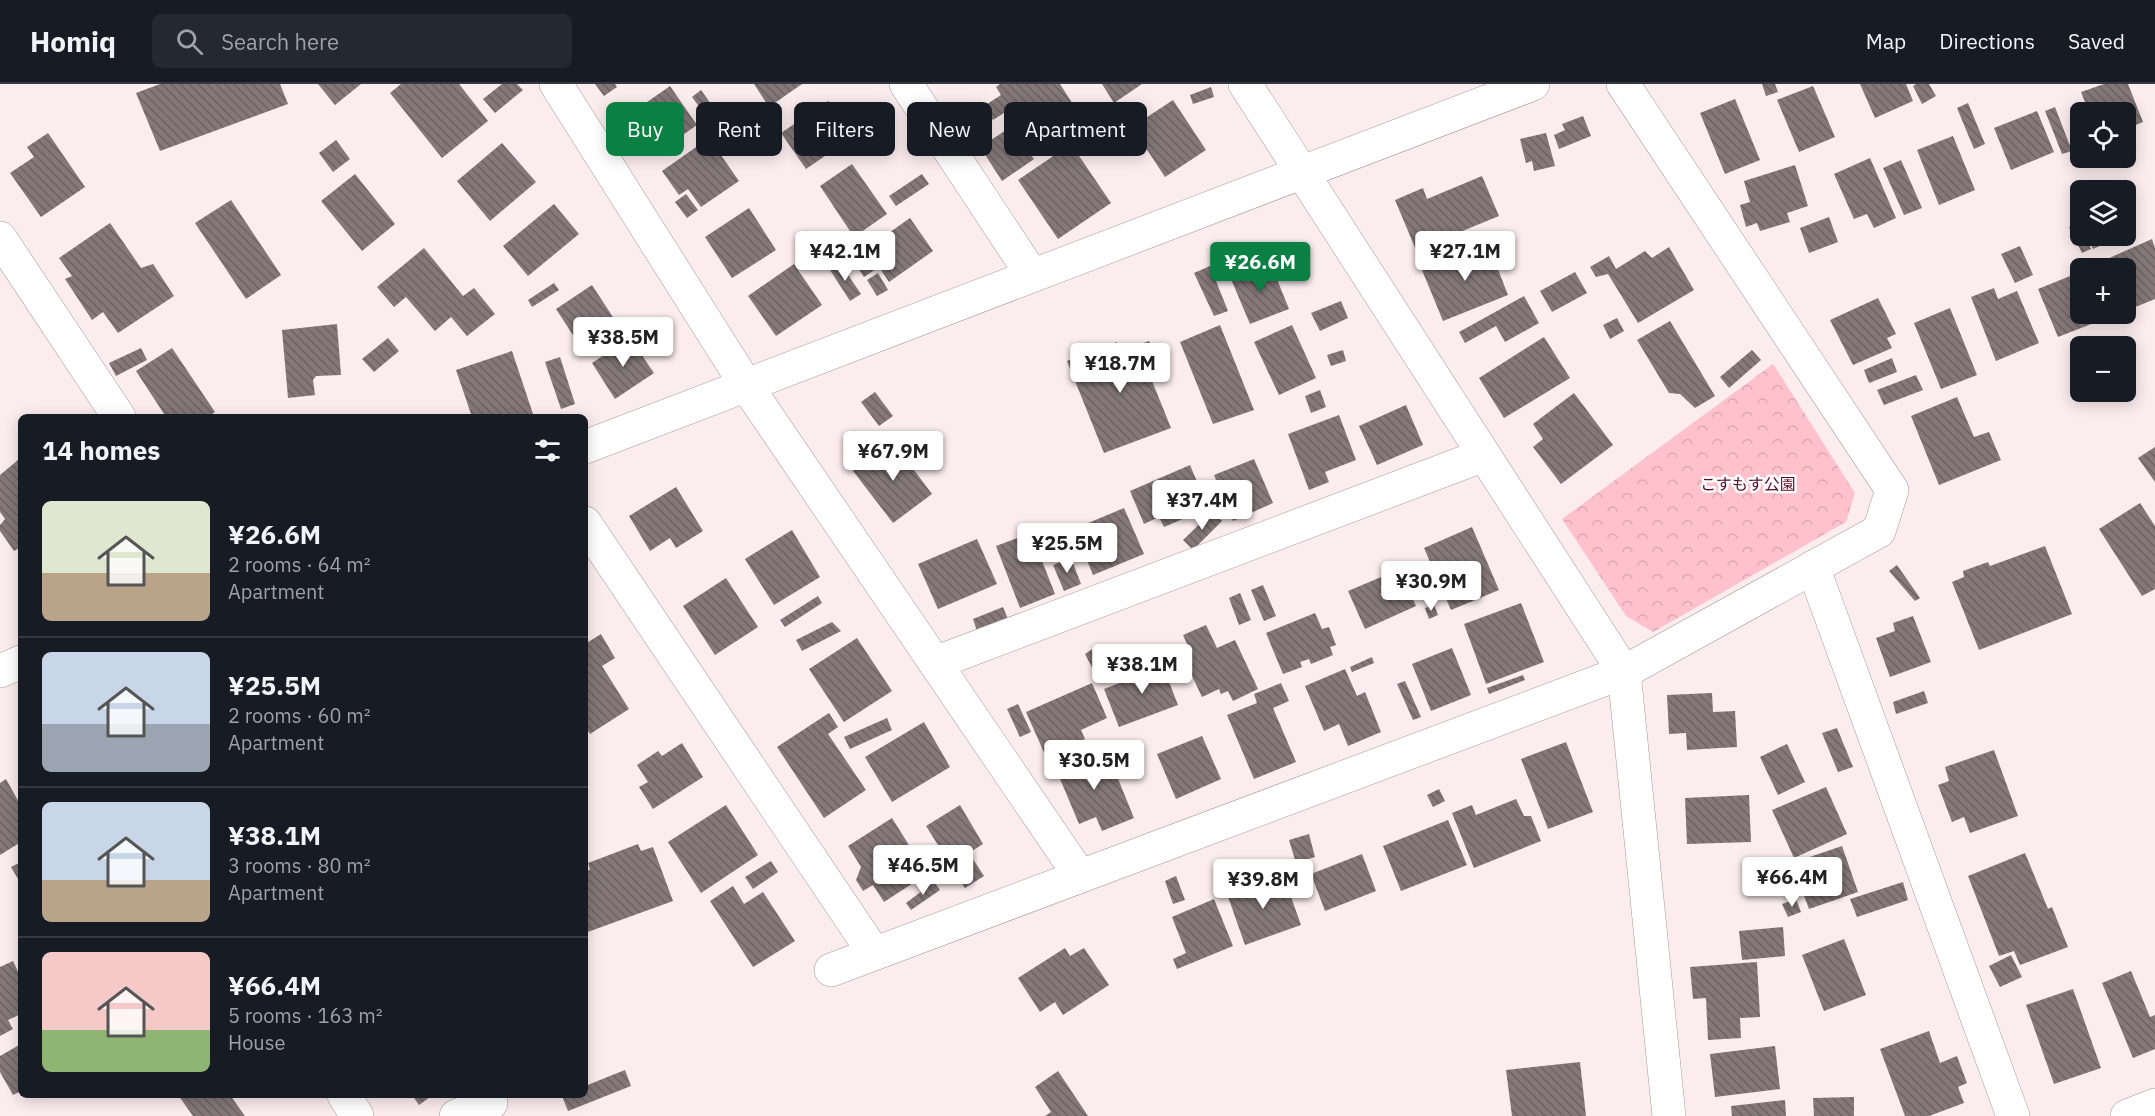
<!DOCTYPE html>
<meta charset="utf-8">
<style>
:root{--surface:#171b24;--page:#242831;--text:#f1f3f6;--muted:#9ea1a6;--line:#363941;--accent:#0b8043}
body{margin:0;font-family:"IBM Plex Sans","Noto Sans JP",sans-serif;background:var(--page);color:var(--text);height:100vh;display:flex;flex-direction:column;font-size:22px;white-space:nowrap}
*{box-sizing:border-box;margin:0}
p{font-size:20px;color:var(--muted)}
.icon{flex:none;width:33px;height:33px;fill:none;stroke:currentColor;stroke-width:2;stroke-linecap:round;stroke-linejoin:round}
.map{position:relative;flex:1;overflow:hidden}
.panel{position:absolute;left:18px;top:330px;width:570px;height:684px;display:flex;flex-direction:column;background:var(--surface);border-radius:9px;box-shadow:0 3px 15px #0003}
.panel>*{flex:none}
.guide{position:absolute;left:606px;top:18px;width:570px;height:54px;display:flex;gap:12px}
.tools{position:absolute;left:2070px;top:18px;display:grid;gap:12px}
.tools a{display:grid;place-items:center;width:66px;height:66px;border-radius:9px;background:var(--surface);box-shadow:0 3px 15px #0003;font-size:30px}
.price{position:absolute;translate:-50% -51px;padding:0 14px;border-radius:6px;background:#fff;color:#222;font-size:20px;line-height:39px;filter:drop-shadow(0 2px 3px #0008)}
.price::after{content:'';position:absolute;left:50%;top:36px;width:18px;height:14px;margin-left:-9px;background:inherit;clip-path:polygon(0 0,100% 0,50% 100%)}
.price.on{background:var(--accent);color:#fff}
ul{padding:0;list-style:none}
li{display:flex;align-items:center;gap:18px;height:150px;padding:0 24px}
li+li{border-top:2px solid var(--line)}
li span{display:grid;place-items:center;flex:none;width:168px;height:120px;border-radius:9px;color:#555}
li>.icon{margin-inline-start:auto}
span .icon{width:72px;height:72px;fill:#fffc;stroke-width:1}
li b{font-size:26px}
h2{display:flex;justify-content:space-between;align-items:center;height:72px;padding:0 24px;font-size:26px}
.pill{padding:0 21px;border-radius:9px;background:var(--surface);box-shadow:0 3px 15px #0003;font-size:21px;line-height:54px}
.pill.on{background:var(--accent);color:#fff}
header{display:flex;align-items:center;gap:36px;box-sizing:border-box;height:84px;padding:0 30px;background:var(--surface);border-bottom:2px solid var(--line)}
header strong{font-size:28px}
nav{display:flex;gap:33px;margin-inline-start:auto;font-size:21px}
.search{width:420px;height:54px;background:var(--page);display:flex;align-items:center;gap:15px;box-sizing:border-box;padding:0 21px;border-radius:9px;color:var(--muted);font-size:22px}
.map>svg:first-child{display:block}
</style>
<header>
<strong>Homiq</strong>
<div class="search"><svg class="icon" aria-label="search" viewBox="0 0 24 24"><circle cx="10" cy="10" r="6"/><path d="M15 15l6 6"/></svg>Search here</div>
<nav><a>Map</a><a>Directions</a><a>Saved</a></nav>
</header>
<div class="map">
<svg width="2155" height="1032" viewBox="0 0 2155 1032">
<defs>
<pattern id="park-crowns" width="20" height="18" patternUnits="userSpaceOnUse" patternTransform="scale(1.5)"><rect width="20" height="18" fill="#ffc2cc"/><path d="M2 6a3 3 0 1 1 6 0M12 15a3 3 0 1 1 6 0" fill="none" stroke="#dba7b0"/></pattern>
<pattern id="building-back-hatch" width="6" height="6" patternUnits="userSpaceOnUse" patternTransform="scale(1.5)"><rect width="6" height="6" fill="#85777a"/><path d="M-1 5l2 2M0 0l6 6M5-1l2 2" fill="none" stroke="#6d6264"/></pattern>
</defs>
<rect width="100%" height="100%" fill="#fbecee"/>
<polygon fill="url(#park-crowns)" points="1773,280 1855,409 1846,438 1653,548 1626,532 1562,435"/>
<g fill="url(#building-back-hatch)">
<polygon points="160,0 280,0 288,20 160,67 136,9"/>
<polygon points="318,0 361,0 335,21"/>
<polygon points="401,0 459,0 488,37 442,74 390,9"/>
<polygon points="502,0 517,0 523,6 495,29 483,15"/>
<polygon points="595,0 615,0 617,3 604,12"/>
<polygon points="754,0 802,0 769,23"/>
<polygon points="1000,0 1060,0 1076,25 1029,55 1010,25 993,36 984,22 1001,11 996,3"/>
<polygon points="1102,0 1142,0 1114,19"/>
<polygon points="1762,0 1775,0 1778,8 1766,12"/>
<polygon points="1860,0 1906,0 1913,17 1875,34"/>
<polygon points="1916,0 1929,0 1936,12 1922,20 1913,2"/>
<polygon points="2104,0 2128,0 2143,38 2126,45 2126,28 2089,28 2081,8"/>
<polygon points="670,2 697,41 653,72 643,58 637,62 620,37"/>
<polygon points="1813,2 1835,53 1799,68 1777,16"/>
<polygon points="1211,3 1214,13 1193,20 1190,11"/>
<polygon points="701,6 718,30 709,36 692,13"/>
<polygon points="1735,15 1760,76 1725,90 1700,29"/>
<polygon points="1173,16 1206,66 1165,93 1132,43"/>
<polygon points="828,17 844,39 832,47 841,61 806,85 781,49"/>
<polygon points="1968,19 1985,60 1974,65 1957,24"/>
<polygon points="2055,23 2072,67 2062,70 2045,27"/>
<polygon points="2037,27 2054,68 2011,86 1994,44"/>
<polygon points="1583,32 1591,52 1559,65 1554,51 1565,46 1562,40"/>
<polygon points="1011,43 1034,75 1002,97 980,63"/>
<polygon points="48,49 85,103 41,133 10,89 34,73 27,63"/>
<polygon points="1546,49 1555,82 1534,87 1532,77 1526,79 1520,55"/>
<polygon points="1953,52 1975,106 1939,121 1917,66"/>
<polygon points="709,54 739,97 701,123 688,105 679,111 662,87"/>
<polygon points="336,56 350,75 333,88 319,69"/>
<polygon points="502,59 536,98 490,137 457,97"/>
<polygon points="1071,60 1111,119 1058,155 1018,96"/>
<polygon points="1870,74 1896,134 1874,144 1867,130 1854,135 1834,90"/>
<polygon points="1901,76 1922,124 1904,131 1883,84"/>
<polygon points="852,80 887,130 854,153 820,102"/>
<polygon points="1795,81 1808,122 1787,129 1790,138 1760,147 1757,139 1746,143 1740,121 1750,118 1744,97"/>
<polygon points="355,90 395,140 362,167 321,117"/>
<polygon points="922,90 929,100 896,122 889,112"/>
<polygon points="1482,92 1499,132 1416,166 1395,116 1423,104 1427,115"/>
<polygon points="686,110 698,126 687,134 675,118"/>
<polygon points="231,116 281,191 246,215 195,139"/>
<polygon points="554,120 579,150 528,192 503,162"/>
<polygon points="749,124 776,166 732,194 705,153"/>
<polygon points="1829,133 1838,158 1809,169 1800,144"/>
<polygon points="910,134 933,167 889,198 879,183 864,193 852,175"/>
<polygon points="110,139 141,184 153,180 174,212 118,249 103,228 92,236 65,195 72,192 59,174"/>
<polygon points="2079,139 2080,152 2085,152 2091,165 2082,169 2069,143"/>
<polygon points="2087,152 2105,152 2108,158 2093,165"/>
<polygon points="2152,155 2155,164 2155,215 2128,226 2126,219 2126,184 2111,184 2107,175"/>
<polygon points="1488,160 1508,211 1443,237 1422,186"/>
<polygon points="2020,162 2033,191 2015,199 2001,170"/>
<polygon points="1669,163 1694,206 1638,239 1608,190 1596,193 1590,183 1609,172 1616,185 1645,167 1652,174"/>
<polygon points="424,164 463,212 474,204 495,230 467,252 451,233 435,247 406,213 394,223 377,203"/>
<polygon points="1270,178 1289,225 1250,240 1231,195"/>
<polygon points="840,179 861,210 850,217 830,186"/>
<polygon points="794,180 822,221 776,252 748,212"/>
<polygon points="1210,182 1228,227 1214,232 1194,189"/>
<polygon points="1575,188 1587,209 1552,228 1540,207"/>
<polygon points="2080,188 2080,230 2101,230 2104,235 2058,253 2038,205"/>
<polygon points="878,189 888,206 877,212 867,196"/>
<polygon points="554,199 559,206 532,223 528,216"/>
<polygon points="592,201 622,247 586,271 556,225"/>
<polygon points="1994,204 1998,215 2017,207 2039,259 1996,277 1971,213"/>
<polygon points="1524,212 1539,239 1505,258 1496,242 1465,259 1459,248"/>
<polygon points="1878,214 1896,250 1887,254 1892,264 1853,281 1830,236"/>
<polygon points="1341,217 1348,234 1320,247 1311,229"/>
<polygon points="1950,224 1977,291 1941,305 1914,239"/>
<polygon points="1617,234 1624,247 1610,255 1603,241"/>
<polygon points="1670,237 1715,312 1695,324 1680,310 1669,309 1637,256"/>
<polygon points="337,240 341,291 316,292 313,296 315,311 288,314 282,246"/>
<polygon points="1220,241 1254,326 1213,340 1180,258"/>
<polygon points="1292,241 1316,294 1279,311 1254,258"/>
<polygon points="1544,253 1570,294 1504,334 1479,294"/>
<polygon points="388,254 399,267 374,288 362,275"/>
<polygon points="630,254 654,289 615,315 592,279"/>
<polygon points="1149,257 1159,282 1148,287 1171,344 1104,369 1067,277 1117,258 1120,268"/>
<polygon points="141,264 147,276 116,292 109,279"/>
<polygon points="172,264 215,328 207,333 166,333 136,287"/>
<polygon points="1343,266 1346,277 1331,282 1327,271"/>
<polygon points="1752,266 1761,276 1729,304 1720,293"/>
<polygon points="512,267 534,333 472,333 456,286"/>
<polygon points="560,273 575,320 561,325 545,278"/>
<polygon points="1892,274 1897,288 1869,299 1864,286"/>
<polygon points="1916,291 1923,306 1884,321 1877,306"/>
<polygon points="1320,306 1326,323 1311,329 1305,312"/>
<polygon points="875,308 893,332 879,342 861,318"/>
<polygon points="1574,309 1613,361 1561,400 1533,363 1543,355 1533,340"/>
<polygon points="1957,313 1974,353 1989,348 2001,376 1939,401 1911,332"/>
<polygon points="1406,321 1423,361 1377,381 1359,342"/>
<polygon points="1339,331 1356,376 1325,388 1329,398 1309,406 1288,350"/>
<polygon points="893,358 932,410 893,439 853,387"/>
<polygon points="2155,363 2155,398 2138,374"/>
<polygon points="1254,375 1273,419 1233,437 1214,391"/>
<polygon points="18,376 21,380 21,463 14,467 0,447 0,441 5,435 0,428 0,391"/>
<polygon points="1190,381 1208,424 1164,443 1159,433 1144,440 1130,407"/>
<polygon points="676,403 703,447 676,464 670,454 650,467 629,432"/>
<polygon points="2140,419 2155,442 2155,505 2142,512 2099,445"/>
<polygon points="1124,424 1144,470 1093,491 1074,445"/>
<polygon points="1212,428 1222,437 1193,466 1183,456"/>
<polygon points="1472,443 1499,506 1451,526 1424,464"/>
<polygon points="792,446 820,493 774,521 745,475"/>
<polygon points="1031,449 1055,510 1020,524 996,462"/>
<polygon points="977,455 997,500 938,525 918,480"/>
<polygon points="2045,462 2072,530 1979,566 1952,498 1964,493 1963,487 1988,478 1990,482"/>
<polygon points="1071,474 1081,500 1064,507 1053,481"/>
<polygon points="1897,481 1920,514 1915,517 1889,487"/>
<polygon points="1400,485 1416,522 1365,545 1348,507"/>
<polygon points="726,494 758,543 715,571 683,522"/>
<polygon points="1263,501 1276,532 1264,537 1251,506"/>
<polygon points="1240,509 1251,536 1239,541 1229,514"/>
<polygon points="818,512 822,519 785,543 780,536"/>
<polygon points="1521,519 1544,578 1486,600 1464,540"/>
<polygon points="1434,521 1438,531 1429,535 1425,524"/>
<polygon points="1003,523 1008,535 977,547 973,535"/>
<polygon points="1315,529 1322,545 1329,543 1336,561 1330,563 1333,571 1311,580 1309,575 1300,578 1302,583 1283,590 1266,549"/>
<polygon points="1913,532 1931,578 1890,593 1876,554 1895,547 1893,539"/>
<polygon points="832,538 841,547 802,567 796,556"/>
<polygon points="1206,541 1217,564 1235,556 1258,605 1233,617 1228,607 1221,610 1219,605 1202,613 1183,573 1191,569 1183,551"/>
<polygon points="601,550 615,574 602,582 629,625 590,650 585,642 585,560"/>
<polygon points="857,554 892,607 844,638 809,585"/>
<polygon points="1094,564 1105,582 1094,587 1085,570"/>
<polygon points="1452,564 1471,611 1431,627 1412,580"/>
<polygon points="1159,572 1178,621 1119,643 1104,605 1148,588 1145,578"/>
<polygon points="1372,573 1374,579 1352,588 1350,583"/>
<polygon points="1345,585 1357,612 1365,608 1381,648 1348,662 1339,640 1324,647 1305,602"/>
<polygon points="1523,591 1525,596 1489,610 1487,604"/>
<polygon points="1405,597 1421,633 1413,636 1397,600"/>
<polygon points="1092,599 1107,634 1081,646 1085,655 1046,673 1026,628"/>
<polygon points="1281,599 1289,617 1273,624 1296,678 1254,695 1227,631 1257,619 1254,610"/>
<polygon points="1924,607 1928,619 1896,630 1893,618"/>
<polygon points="1712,609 1713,628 1735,627 1737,663 1687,666 1686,649 1669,650 1667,611"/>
<polygon points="1018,620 1031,648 1020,653 1007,625"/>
<polygon points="829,629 838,643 828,650 866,706 824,734 777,663"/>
<polygon points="887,634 892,646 850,665 844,653"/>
<polygon points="924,638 950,683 892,718 865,673"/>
<polygon points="1837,644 1853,683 1838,688 1822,649"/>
<polygon points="1202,652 1221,695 1176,715 1157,670"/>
<polygon points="1566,658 1593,728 1548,745 1521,675"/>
<polygon points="682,659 703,693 653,725 639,703 648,698 637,681 658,667 662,672"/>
<polygon points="1787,660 1805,698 1778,711 1760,673"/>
<polygon points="1097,665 1106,688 1114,685 1134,734 1102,747 1096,733 1079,740 1055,683"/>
<polygon points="1994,666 2018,732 1970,749 1964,733 1952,738 1938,701 1949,697 1945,683"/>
<polygon points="6,695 21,722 21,758 0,771 0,699"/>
<polygon points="1826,703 1847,750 1794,774 1772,726"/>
<polygon points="1439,705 1445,717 1433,723 1427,711"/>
<polygon points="1749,711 1751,758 1687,760 1685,714"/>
<polygon points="1516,715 1524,732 1531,732 1541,757 1474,784 1452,729 1472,721 1476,731"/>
<polygon points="726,721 758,771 701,809 668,758"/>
<polygon points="960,721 983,760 969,769 984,792 965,804 926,742"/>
<polygon points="892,734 927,790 884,818 873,801 863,807 856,796 861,783 848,762"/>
<polygon points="1448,736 1467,781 1401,807 1383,762"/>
<polygon points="1309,750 1315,773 1296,779 1289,756"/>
<polygon points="638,760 641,767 653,763 673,817 585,849 585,787 590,786 588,779"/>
<polygon points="1842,762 1858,808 1809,825 1792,779"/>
<polygon points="2025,769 2048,825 2052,823 2068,863 2020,881 2014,867 1999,872 1968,792"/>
<polygon points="1362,770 1376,807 1325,827 1311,790"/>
<polygon points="771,777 778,788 753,805 745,793"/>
<polygon points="21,778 21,800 11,783"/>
<polygon points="1176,792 1185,816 1173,820 1165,797"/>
<polygon points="1268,792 1272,803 1286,799 1301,841 1245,861 1226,807"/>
<polygon points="934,798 940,806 911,826 906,819"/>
<polygon points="1903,798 1908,816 1857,833 1850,815"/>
<polygon points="733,802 744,820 763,808 795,857 753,883 710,817"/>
<polygon points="1214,815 1233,862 1177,885 1173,875 1186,869 1172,833"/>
<polygon points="1796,815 1801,828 1788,833 1782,820"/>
<polygon points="1783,843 1785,872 1742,876 1739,847"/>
<polygon points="1844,855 1866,911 1824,927 1802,871"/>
<polygon points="1065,864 1070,872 1084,864 1109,901 1063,931 1055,918 1040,928 1018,894"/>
<polygon points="2011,871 2022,893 2000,903 1989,882"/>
<polygon points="13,877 21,894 21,930 8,936 13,945 0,952 0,883"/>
<polygon points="1757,878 1760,933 1740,934 1741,954 1708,956 1706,914 1693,915 1690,883"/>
<polygon points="2131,887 2150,933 2155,931 2155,965 2133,974 2102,899"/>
<polygon points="2073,905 2101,984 2054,1000 2026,921"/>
<polygon points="1929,947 1940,979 1957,972 1967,999 1958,1003 1964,1019 1929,1032 1905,1032 1880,965"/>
<polygon points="21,960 21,1007 13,1011 0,988 0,972"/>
<polygon points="1775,962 1780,1005 1715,1013 1710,970"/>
<polygon points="1580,978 1586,1032 1512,1032 1506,986"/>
<polygon points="625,986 631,1002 568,1027 562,1012 585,1011 585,1002"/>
<polygon points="1058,987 1088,1032 1045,1032 1051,1028 1035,1003"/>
<polygon points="178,1011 230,1011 245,1032 193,1032"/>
<polygon points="412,1011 433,1011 419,1021"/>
<polygon points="1854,1013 1854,1032 1814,1032 1813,1014"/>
<polygon points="1785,1016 1786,1032 1732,1032 1731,1022"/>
</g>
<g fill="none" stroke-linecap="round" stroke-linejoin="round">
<defs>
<g id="minor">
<polyline points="556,0 746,301 1080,792"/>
<polyline points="906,0 1032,191"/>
<polyline points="1245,0 1624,588 1669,1032"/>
<polyline points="0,154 119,333"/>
<polyline points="585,363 1533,0"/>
<polyline points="585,439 874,869"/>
<polyline points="1813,483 2013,1032"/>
<polyline points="935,579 1484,371"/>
<polyline points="0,587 21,578"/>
<polyline points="831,886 1624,588 1879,447 1892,406 1623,0"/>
<polyline points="344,1011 357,1032"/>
<polyline points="456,1032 491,1019"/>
</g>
<polyline id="tertiary" points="2127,1032 2155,1021"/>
</defs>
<use href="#minor" stroke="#a8999c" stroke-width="34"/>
<use href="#tertiary" stroke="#a8999c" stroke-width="34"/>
<use href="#minor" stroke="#fff" stroke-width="33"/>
<use href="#tertiary" stroke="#fff" stroke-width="33"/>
</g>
<g text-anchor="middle" stroke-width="5" stroke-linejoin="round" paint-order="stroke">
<g font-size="16" fill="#5f0a28" stroke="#fefefe">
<text x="1748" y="406">こすもす公園</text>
</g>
</g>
</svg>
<div class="tools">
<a><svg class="icon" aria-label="locate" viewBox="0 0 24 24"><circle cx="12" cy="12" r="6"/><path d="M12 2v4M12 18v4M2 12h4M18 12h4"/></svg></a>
<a><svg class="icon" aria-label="layers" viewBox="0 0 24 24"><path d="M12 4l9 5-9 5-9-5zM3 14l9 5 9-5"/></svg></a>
<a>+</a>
<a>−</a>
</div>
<b class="price" style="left:845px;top:198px">¥42.1M</b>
<b class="price" style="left:1465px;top:198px">¥27.1M</b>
<b class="price on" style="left:1260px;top:209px">¥26.6M</b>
<b class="price" style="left:623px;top:284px">¥38.5M</b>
<b class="price" style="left:1120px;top:310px">¥18.7M</b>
<b class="price" style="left:893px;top:398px">¥67.9M</b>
<b class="price" style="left:1202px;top:447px">¥37.4M</b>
<b class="price" style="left:1067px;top:490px">¥25.5M</b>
<b class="price" style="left:1431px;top:528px">¥30.9M</b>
<b class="price" style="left:1142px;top:611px">¥38.1M</b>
<b class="price" style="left:1094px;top:707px">¥30.5M</b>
<b class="price" style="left:923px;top:812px">¥46.5M</b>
<b class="price" style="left:1792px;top:824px">¥66.4M</b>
<b class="price" style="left:1263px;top:826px">¥39.8M</b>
<div class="guide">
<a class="pill on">Buy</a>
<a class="pill">Rent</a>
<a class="pill">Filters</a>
<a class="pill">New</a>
<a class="pill">Apartment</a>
</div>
<section class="panel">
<h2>14 homes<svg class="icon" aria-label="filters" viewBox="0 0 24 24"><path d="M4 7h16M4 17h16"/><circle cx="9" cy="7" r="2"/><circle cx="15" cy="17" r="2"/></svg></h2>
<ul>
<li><span style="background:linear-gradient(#dfe7d0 60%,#b9a48a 0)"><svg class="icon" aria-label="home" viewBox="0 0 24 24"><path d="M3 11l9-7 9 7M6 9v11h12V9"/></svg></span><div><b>¥26.6M</b><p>2 rooms · 64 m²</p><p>Apartment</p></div></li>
<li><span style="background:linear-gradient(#c9d6e8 60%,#9aa5b1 0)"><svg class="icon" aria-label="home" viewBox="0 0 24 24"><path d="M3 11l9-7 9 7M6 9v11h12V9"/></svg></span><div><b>¥25.5M</b><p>2 rooms · 60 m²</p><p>Apartment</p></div></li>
<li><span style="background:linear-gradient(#c9d6e8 65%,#b9a48a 0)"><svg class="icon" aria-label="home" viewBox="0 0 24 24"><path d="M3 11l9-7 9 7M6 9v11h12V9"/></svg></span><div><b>¥38.1M</b><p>3 rooms · 80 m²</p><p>Apartment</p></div></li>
<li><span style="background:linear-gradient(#f6c9c9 65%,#8fb573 0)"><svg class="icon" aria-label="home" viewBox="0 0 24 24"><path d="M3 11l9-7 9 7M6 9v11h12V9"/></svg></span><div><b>¥66.4M</b><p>5 rooms · 163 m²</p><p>House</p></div></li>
</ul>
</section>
</div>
